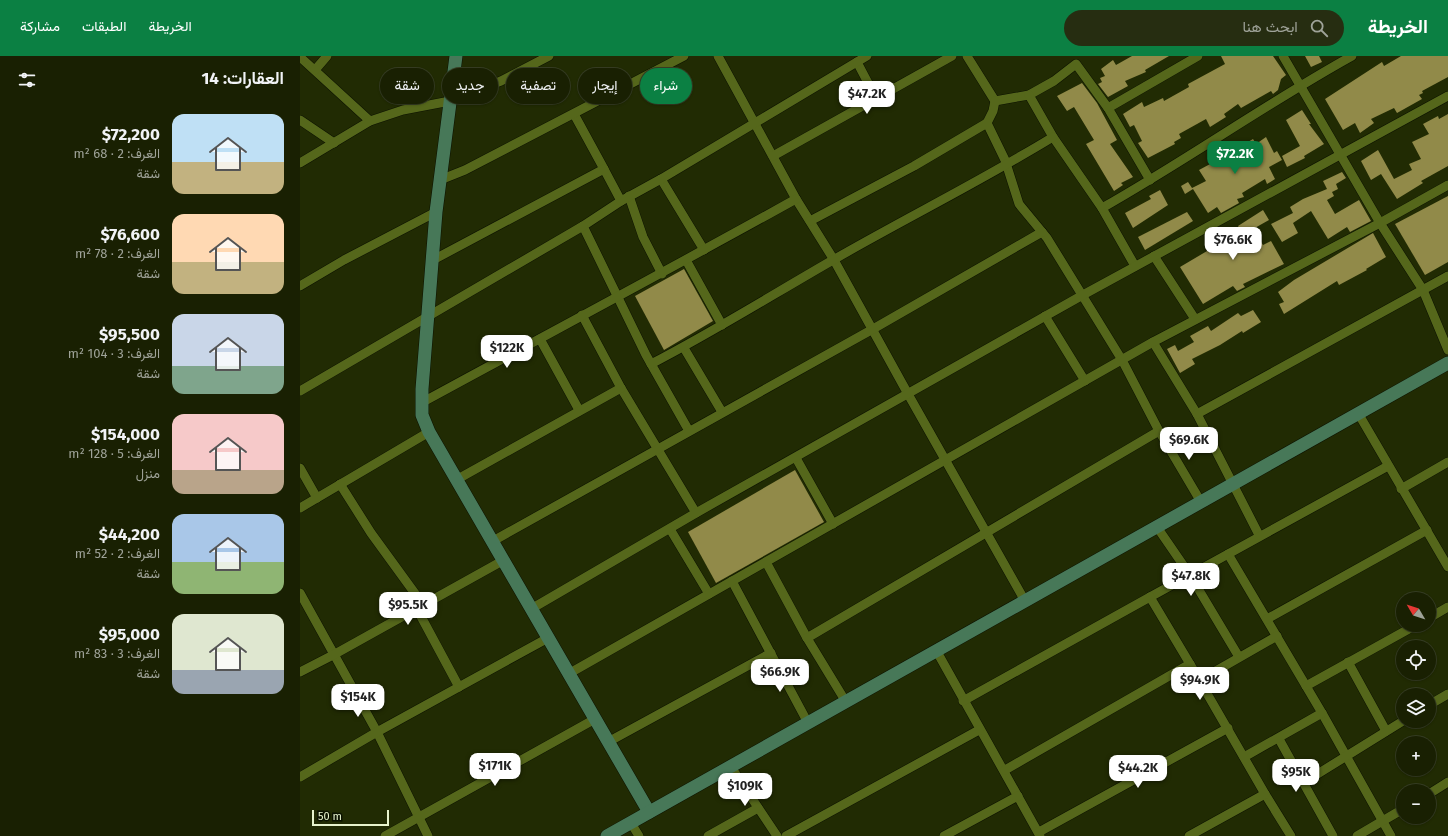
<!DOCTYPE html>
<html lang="ar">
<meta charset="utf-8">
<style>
:root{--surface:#192002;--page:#262d11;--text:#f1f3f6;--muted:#9fa399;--line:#373e24;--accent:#0b8043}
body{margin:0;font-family:"Fira Sans",Vazirmatn,sans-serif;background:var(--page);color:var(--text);direction:rtl;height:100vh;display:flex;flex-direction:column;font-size:15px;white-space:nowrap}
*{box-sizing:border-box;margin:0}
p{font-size:13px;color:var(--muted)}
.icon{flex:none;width:22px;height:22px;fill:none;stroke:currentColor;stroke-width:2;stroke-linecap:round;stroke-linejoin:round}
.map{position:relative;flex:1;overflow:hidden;direction:ltr}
.panel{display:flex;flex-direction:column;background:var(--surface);width:300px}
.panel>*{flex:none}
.guide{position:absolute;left:12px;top:12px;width:380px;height:36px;direction:rtl;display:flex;gap:8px}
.needle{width:26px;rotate:309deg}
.buttons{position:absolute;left:1096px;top:536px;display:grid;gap:8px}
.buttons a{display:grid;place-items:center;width:40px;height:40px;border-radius:50%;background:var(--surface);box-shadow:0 1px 3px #0004,0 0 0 1px var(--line);font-size:20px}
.scale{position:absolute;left:12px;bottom:10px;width:77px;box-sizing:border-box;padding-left:4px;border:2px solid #e7f3cd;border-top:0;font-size:11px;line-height:14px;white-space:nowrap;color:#e7f3cd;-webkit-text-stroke:3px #0b1200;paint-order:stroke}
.price{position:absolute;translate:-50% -34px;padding:0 9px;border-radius:8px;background:#fff;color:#222;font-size:13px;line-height:26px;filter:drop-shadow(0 1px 2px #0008)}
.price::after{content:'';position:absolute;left:50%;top:24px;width:12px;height:9px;margin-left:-6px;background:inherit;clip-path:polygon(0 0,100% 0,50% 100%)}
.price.current{background:var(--accent);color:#fff}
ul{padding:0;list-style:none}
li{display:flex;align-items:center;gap:12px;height:100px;padding:0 16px}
li span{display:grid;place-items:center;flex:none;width:112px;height:80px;border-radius:12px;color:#555}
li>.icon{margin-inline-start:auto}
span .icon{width:48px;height:48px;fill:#fffc;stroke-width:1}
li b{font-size:17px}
h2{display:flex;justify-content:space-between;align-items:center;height:48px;padding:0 16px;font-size:17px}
.pill{padding:0 14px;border-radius:18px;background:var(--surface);box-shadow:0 1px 3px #0004,0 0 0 1px var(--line);font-size:14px;line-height:36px}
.pill.current{background:var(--accent);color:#fff}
header{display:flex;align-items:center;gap:24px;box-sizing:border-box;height:56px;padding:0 20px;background:var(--accent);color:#fff}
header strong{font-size:19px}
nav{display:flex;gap:22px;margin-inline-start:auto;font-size:14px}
.search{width:280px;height:36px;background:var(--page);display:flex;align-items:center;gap:10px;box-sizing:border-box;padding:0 14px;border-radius:22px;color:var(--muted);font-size:15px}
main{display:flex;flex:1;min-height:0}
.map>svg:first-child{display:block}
</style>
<header>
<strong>الخريطة</strong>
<div class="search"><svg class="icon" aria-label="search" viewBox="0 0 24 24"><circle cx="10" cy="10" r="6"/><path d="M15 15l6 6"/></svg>ابحث هنا</div>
<nav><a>الخريطة</a><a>الطبقات</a><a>مشاركة</a></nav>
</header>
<main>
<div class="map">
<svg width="1148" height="780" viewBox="0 0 1148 780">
<rect width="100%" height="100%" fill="#212b03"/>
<g fill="#918a49">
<polygon points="832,0 869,0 845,14 846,16 825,25 828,30 808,41 798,28 802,26 800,22 805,20 801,13 813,4 816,9"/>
<polygon points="921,0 973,0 986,19 981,23 978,34 973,38 971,35 941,52 938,48 924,58 926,61 910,71 906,63 879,78 881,82 874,86 875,88 848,102 838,87 842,85 834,69 830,71 823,58 842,46 844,51 863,42 864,45 889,31 888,28 925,8"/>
<polygon points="1005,0 1019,0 1022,6 1011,11"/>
<polygon points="1101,0 1148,0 1148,21 1122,35 1123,37 1119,39 1122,43 1097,57 1094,52 1071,63 1074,67 1060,77 1055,67 1043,74 1025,43 1082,6 1084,10"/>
<polygon points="782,27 797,47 817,84 810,88 833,121 821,127 823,129 814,135 786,88 794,84 774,51 767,55 757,40"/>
<polygon points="1002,54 1011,68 1009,68 1024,88 1004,100 1005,102 987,111 982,100 1000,90 986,64"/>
<polygon points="1148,58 1148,110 1121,125 1123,127 1097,143 1081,118 1071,124 1061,105 1078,94 1094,123 1112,114 1109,108 1121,103 1112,86 1129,78 1123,68 1138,60 1139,63"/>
<polygon points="966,81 974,97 977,95 982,104 969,111 975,123 967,128 965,123 942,137 944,141 937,143 939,147 921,157 917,151 908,157 893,133 885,138 881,130 888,126 892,132 906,125 899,114 912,107 914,110 929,102 926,96 942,88 943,89 953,83 956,88"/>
<polygon points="1042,116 1046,122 1036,128 1038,133 1032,136 1034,140 1027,144 1035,158 1059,144 1071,165 1050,176 1047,171 1028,183 1011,155 993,167 998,177 982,186 971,168 993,157 990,151 1003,143 1027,133 1023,125"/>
<polygon points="860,134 868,149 833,172 825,157 851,143 849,140"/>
<polygon points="1148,140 1148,206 1125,219 1095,168"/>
<polygon points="963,154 969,164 953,173 963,189 971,185 984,208 943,228 945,231 937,235 933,230 903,248 880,211 924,185 921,181 939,172 938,170"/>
<polygon points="887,156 893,165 845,194 838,181"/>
<polygon points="1073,177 1086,201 1066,213 1067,214 1039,229 1037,225 984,258 979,248 984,246 978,236 994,224"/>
<polygon points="384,213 413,265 364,294 335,240"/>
<polygon points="953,254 961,266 943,277 942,275 920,289 892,303 895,308 880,317 867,293 875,289 878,295 894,286 890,280 908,270 911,275 938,257 941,260"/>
<polygon points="495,414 524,466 416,527 388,476"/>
</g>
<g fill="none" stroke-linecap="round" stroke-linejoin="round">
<defs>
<g id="street">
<polyline points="418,0 496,143 534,204 608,338 725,545"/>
<polyline points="667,0 695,45 729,39 754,25 776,8 808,52 850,124"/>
<polyline points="983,0 1080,167 1123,234 1148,294"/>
<polyline points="0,1 70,65"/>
<polyline points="557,6 576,42"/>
<polyline points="15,14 27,0"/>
<polyline points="729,39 753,81 802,152 835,210"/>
<polyline points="808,52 898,0"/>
<polyline points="274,58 304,113"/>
<polyline points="0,64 34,87"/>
<polyline points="687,67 693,55 695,45"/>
<polyline points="473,100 652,0"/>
<polyline points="0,107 70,65 103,54 150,45 201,25 249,0"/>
<polyline points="361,123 404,194"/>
<polyline points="140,124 165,114 384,0"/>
<polyline points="329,140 343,181 362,218"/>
<polyline points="321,145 283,170 346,299 389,375"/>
<path d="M802,152C887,104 967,47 1052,0"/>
<polyline points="510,165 614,110 687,67 705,104 719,148 747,182 822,304 859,375 901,446"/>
<polyline points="854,200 895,263"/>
<polyline points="133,204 304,113 321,145 361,123 567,0"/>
<polyline points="386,204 422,269"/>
<polyline points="0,230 44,204 136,156"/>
<polyline points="282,259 321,332 396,457"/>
<polyline points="745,260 785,325"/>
<polyline points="240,283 279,354"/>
<polyline points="853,286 897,358 959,479"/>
<polyline points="384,292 422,356"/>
<path d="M351,308C413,276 472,239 533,204C606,162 681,125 753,81"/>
<polyline points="0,335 283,170"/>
<path d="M121,347C246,279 372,212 496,143"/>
<polyline points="1058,357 1148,511"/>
<polyline points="897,358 1148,220"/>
<polyline points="496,402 533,468"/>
<polyline points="0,412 17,442"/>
<polyline points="156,424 321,332"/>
<polyline points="40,428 71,477 119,543 117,553 159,631"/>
<polyline points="1101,433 1148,406"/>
<polyline points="0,452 129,376"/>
<polyline points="857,471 890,519 939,601"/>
<polyline points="370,473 409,538"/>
<polyline points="193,485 573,273 742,176"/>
<polyline points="928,498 1022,657 1091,780"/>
<polyline points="466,506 507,582 546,646"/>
<polyline points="432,525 508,667"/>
<polyline points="0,537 77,676 128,780"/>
<polyline points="850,541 1088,410"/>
<polyline points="231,553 396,457 781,240 1148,40"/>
<polyline points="1129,562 1148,551"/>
<polyline points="967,563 1127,474"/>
<polyline points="507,582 859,375"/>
<polyline points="636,594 740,780"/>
<polyline points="1048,606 1086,675"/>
<polyline points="0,616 35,598 204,504"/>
<polyline points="270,617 853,286 1080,167 1148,129"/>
<polyline points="900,624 977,580"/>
<polyline points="1006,630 1116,569"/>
<polyline points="663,645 850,541 890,608 705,714"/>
<polyline points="1129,649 1148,638"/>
<polyline points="979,683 1033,780"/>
<polyline points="308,686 471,597"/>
<polyline points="944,701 1022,657"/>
<polyline points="431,711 477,780"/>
<polyline points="0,721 77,676 248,582"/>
<polyline points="1003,727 1103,665"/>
<polyline points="965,738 991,780"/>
<polyline points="1129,738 1148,726"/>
<polyline points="331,767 339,780"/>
<polyline points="739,776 928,672"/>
<polyline points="85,780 295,663"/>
<polyline points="408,780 458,752"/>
<polyline points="486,780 679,674"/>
<polyline points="644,780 718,740"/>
<polyline points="889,780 965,738 890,608"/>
<polyline points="1057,780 1103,753"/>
</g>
<g id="secondary">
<polyline points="156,0 136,156 122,333 122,359 129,376 349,756"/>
<polyline points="307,780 1148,307"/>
</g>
</defs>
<use href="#street" stroke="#0c1200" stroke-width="10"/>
<use href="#secondary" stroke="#0c1200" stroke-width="14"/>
<use href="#street" stroke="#55671b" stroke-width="9"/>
<use href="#secondary" stroke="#477858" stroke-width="13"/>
</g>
</svg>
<div class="buttons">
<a><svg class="needle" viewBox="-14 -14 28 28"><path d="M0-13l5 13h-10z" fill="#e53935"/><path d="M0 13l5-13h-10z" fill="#9fa399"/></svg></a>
<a><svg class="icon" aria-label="locate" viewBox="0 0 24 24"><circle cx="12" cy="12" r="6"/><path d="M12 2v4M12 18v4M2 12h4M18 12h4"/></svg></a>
<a><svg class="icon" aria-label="layers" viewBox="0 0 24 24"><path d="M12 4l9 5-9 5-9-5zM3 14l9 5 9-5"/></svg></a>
<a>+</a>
<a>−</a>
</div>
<div class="scale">50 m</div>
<b class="price" style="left:567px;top:59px">$47.2K</b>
<b class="price current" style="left:935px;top:119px">$72.2K</b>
<b class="price" style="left:933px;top:205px">$76.6K</b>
<b class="price" style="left:207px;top:313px">$122K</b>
<b class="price" style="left:889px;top:405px">$69.6K</b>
<b class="price" style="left:891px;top:541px">$47.8K</b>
<b class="price" style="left:108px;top:570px">$95.5K</b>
<b class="price" style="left:480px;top:637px">$66.9K</b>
<b class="price" style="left:900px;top:645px">$94.9K</b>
<b class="price" style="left:58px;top:662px">$154K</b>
<b class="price" style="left:195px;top:731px">$171K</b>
<b class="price" style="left:838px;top:733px">$44.2K</b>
<b class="price" style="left:996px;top:737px">$95K</b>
<b class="price" style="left:445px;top:751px">$109K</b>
<div class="guide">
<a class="pill current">شراء</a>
<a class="pill">إيجار</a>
<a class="pill">تصفية</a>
<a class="pill">جديد</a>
<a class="pill">شقة</a>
</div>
</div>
<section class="panel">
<h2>العقارات: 14<svg class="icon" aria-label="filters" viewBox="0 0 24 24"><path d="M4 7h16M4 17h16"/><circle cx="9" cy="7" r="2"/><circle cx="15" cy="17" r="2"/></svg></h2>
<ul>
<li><span style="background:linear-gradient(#bfe0f5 60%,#c2b280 0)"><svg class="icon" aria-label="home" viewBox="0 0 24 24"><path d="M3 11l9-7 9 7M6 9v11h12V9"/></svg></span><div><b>$72,200</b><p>الغرف: 2 · 68 m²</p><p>شقة</p></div></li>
<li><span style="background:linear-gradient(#ffd9b3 60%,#c2b280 0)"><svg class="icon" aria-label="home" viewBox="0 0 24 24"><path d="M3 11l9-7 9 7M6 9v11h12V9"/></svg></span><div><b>$76,600</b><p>الغرف: 2 · 78 m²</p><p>شقة</p></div></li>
<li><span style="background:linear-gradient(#c9d6e8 65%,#7fa58c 0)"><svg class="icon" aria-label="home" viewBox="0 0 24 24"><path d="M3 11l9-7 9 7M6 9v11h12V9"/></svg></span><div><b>$95,500</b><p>الغرف: 3 · 104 m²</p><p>شقة</p></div></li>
<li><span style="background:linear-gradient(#f6c9c9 70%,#b9a48a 0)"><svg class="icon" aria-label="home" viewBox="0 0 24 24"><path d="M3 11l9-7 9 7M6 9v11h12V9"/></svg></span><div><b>$154,000</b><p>الغرف: 5 · 128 m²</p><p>منزل</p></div></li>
<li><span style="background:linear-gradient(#a9c7e8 60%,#8fb573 0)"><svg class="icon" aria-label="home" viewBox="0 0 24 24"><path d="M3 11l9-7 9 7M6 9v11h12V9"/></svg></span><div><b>$44,200</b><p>الغرف: 2 · 52 m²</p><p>شقة</p></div></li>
<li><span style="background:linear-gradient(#dfe7d0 70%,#9aa5b1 0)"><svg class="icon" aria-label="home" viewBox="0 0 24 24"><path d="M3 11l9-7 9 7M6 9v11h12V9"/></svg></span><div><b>$95,000</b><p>الغرف: 3 · 83 m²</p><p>شقة</p></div></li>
</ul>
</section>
</main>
